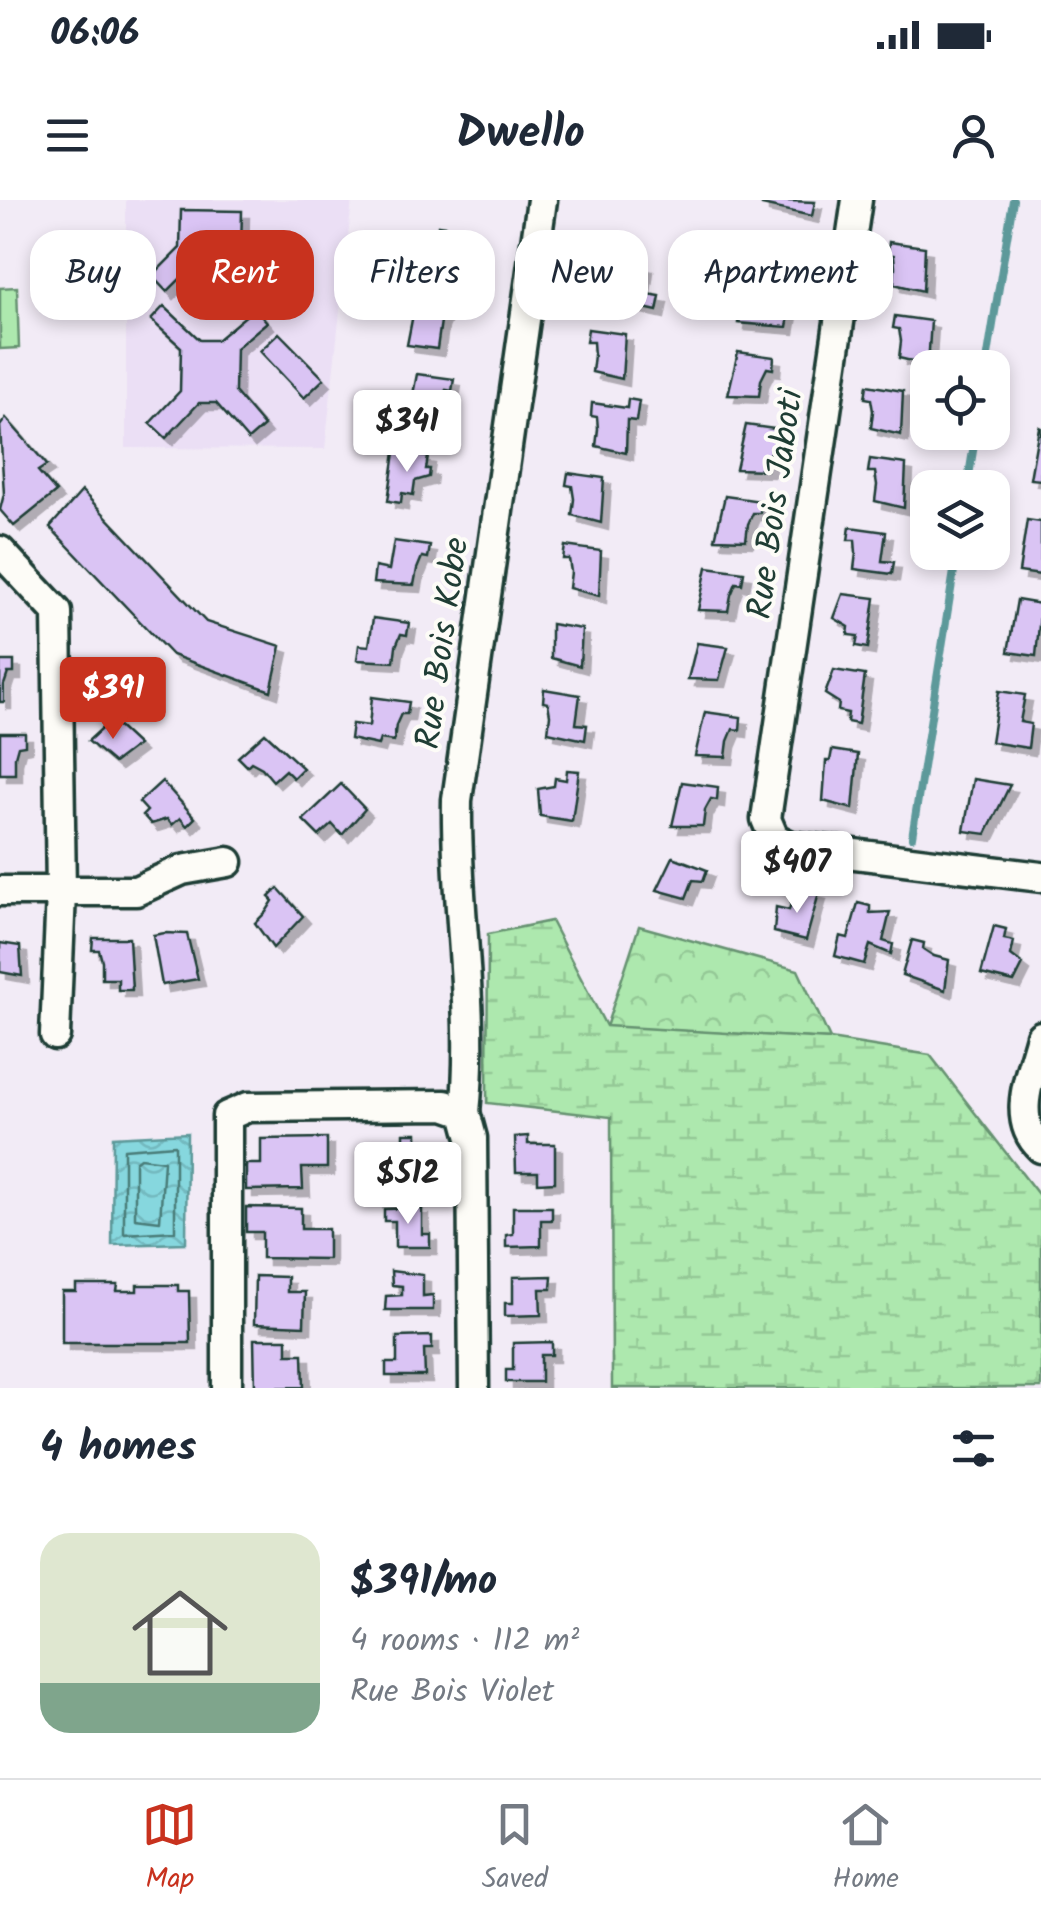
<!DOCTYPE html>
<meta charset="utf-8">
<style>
:root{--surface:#fff;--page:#f6f6f7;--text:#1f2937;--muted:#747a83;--line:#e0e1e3;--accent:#c8321e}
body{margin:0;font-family:Kalam,sans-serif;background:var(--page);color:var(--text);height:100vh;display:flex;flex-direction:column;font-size:38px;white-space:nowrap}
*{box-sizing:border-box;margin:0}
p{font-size:32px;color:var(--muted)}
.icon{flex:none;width:55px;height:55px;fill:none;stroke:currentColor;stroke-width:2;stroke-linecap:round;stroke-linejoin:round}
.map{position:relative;height:1188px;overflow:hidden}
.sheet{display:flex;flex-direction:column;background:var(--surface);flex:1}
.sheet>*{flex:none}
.banner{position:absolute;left:30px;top:30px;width:982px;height:90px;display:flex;gap:20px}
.tools{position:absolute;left:910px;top:150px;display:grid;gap:20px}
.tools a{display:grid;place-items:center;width:100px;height:100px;border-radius:20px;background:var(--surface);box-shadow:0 5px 15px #0003;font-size:50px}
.price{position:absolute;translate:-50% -85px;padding:0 22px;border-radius:10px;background:#fff;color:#222;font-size:32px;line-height:65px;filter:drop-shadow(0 2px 5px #0008)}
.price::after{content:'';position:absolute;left:50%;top:60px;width:30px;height:22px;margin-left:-15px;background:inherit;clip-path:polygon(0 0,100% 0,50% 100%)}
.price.current{background:var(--accent);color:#fff}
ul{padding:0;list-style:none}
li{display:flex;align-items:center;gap:30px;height:250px;padding:0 40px}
li span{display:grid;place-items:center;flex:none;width:280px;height:200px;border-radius:30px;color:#555}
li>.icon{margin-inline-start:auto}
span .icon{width:120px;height:120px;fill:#fffc;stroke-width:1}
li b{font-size:42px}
h2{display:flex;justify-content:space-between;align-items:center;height:120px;padding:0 40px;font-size:42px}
.pill{padding:0 35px;border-radius:30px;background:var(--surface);box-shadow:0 5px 15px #0003;font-size:35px;line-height:90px}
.pill.current{background:var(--accent);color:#fff}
.status{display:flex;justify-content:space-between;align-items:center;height:70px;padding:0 50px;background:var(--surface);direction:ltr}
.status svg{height:28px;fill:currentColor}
header{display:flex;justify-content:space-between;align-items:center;height:130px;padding:0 40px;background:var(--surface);font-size:45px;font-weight:600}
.menu{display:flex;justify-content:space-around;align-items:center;height:140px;border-top:2px solid var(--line);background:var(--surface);font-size:28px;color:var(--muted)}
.menu a{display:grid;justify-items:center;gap:5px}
.menu .current{color:var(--accent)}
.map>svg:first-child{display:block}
</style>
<div class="status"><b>06:06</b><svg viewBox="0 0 49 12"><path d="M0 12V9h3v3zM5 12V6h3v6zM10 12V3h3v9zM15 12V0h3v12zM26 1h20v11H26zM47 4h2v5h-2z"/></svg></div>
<header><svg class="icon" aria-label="menu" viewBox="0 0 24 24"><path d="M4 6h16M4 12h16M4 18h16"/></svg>Dwello<svg class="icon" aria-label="person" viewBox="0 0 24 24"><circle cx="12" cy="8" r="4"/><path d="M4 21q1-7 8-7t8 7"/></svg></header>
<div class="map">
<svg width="1041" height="1188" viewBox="0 0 1041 1188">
<defs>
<pattern id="forest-crowns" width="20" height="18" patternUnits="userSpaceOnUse" patternTransform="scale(2.5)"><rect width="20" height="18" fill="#ade8ae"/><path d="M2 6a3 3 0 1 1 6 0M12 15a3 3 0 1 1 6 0" fill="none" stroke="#94c896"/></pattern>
<pattern id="wetland-marsh" width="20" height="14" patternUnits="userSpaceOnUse" patternTransform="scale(2.5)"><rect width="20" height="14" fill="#ade8ae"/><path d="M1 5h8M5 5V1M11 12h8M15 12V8" fill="none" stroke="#94c896"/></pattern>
<pattern id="water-waves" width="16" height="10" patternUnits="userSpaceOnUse" patternTransform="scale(2.5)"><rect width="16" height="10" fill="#86d7de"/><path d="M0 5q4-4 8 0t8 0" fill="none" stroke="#73b9bf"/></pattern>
<filter id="shadow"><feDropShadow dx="7" dy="7" stdDeviation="0" flood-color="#0004"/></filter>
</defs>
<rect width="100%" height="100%" fill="#f2ebf6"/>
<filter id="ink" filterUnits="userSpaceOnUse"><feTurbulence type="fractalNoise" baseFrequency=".01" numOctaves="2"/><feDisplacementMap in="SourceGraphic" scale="20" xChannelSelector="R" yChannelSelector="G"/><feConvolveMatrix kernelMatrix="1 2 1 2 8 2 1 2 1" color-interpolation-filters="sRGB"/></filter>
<g filter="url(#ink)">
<polygon fill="#ebdff5" points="126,0 352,0 325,249 126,248"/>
<polygon fill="#ade8ae" stroke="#669271" stroke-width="2.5" points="17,87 19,148 0,149 0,88"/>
<polygon fill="url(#forest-crowns)" stroke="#669271" stroke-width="2.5" points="639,726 798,770 830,839 606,827"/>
<polygon fill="url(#wetland-marsh)" stroke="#669271" stroke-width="2.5" points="551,721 606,826 830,839 930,855 1041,998 1041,1188 612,1188 611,917 487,903 488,734"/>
<polygon fill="url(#water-waves)" stroke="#5d999a" stroke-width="2.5" points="187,933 186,1043 112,1045 113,937"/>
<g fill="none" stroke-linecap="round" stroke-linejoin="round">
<g stroke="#487b78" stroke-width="2.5">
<polygon points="175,945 175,1031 124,1034 124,949"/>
<polygon points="140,958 164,961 160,1021 135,1018 135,962"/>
</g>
<g stroke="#5d999a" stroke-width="8">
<polyline points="986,168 1013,0"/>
<polyline points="967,288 976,232"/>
<polyline points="912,637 957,352"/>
</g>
</g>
<g fill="#dac4f4" stroke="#1f3d34" stroke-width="2.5" filter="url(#shadow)">
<polygon points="762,0 815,2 812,16 762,5"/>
<polygon points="181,10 242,11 241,49 268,78 252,93 219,58 201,58 167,92 152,76 180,48"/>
<polygon points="438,25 474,30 473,42 467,41 461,53 459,69 418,67 420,52 434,54"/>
<polygon points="889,42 925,47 923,91 894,84 895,67 894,55 888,54"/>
<polygon points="609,59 646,65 642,93 660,96 657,111 613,101 616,85 614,73 607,72"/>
<polygon points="767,82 803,87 801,99 795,99 790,110 787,127 738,123 740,107 762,111"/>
<polygon points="417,94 454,98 452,111 446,110 441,121 437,149 407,145"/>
<polygon points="164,106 200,140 217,140 255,108 267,122 236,148 235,192 264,226 248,240 216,203 199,203 166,238 150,223 180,191 181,147 151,120"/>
<polygon points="895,116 931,121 928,165 899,158 901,141 899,129 893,128"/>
<polygon points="588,129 625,134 622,179 592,172 594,155 593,142 586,142"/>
<polygon points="279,133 324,179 304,198 260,151"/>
<polygon points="738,152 774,157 773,169 767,168 761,180 759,196 728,195"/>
<polygon points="417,174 454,179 452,191 446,190 440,201 438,218 422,216 421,227 407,225"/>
<polygon points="867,185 903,191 901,235 871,228 873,211 871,199 865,198"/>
<polygon points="628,199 639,201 636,221 627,220 626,253 596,246 598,229 597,217 591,216 592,203 627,208"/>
<polygon points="6,218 47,265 38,271 56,292 14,326 0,310 4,294 0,226"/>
<polygon points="746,225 782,230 781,243 775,242 769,254 767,270 736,269"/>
<polygon points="1039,227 1041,228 1041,280 1030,279"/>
<polygon points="395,252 428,257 426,269 430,269 429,277 415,281 413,295 402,293 401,303 388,301"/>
<polygon points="870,259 906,264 904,308 875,301 877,285 875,272 868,272"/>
<polygon points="568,273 604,278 601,323 572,315 574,299 572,286 566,285"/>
<polygon points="82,291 206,422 281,446 271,491 172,455 50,327"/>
<polygon points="725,296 761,301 760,313 753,313 748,324 746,340 715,339"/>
<polygon points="1027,320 1041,322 1041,375 1019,372"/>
<polygon points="850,327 886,332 882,361 894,362 892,374 854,369 856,353 855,340 848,340"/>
<polygon points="394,341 430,346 428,358 422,357 417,369 414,385 373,383 375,367 389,370"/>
<polygon points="565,346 601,351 599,396 569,388 571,372 569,359 563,359"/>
<polygon points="707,367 744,372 742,384 736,383 731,395 728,411 698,410"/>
<polygon points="843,394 875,398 868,448 856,446 858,436 848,435 849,427 834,418"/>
<polygon points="1017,400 1041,404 1036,456 1008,452"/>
<polygon points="373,418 409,423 407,435 401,434 396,446 394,462 357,460 359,445 369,446"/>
<polygon points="551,424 582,429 580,466 551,458"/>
<polygon points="697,443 728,447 719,480 688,479"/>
<polygon points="0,461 14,461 14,473 8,473 4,485 4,502 0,502"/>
<polygon points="834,470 865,475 858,524 847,522 848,513 838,511 839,503 825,494"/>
<polygon points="544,489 580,495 576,524 587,525 585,540 548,532 550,515 548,503 543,502"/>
<polygon points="999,491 1025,495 1020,522 1031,524 1028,548 991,542"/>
<polygon points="372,497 409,502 407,514 401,514 396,525 394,541 380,539 378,545 350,539 352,524 369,526"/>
<polygon points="705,512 741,517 740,530 733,529 728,541 726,557 695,556"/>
<polygon points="111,520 138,545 114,563 88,541"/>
<polygon points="0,533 25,533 25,545 18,546 15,557 15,574 0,574"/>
<polygon points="265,533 303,568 293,578 285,570 273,581 262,568 251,562 247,566 238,557"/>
<polygon points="832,550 858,554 853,609 823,601 826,561 830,561"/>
<polygon points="567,570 579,571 572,621 540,616 538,589 554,586 555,578 566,580"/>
<polygon points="973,579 1010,585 986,634 964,631"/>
<polygon points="162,581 195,618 187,626 180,618 172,625 167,619 151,624 143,615 147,611 139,602"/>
<polygon points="682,582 718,587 717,600 711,599 705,610 703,626 672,626"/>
<polygon points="341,584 365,609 342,635 332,624 319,636 303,620"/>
<polygon points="673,657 707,670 703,681 693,680 686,698 657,690"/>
<polygon points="278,688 303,716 273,748 255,723 266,712 273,701 269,697"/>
<polygon points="806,690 819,693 806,740 774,732 776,707 789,710 793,696 804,699"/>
<polygon points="858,703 870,706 870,713 890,712 883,741 893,744 891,754 870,745 864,764 835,756 840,736 848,738"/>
<polygon points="994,726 1006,729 1004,739 1014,741 1011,755 1023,764 1014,782 981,774"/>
<polygon points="165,733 187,734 198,779 162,785 153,735"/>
<polygon points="93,738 129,738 132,790 118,790 118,779 102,779 102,761 99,750 92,750"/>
<polygon points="912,740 924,743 923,749 934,756 949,760 945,790 902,775"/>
<polygon points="0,743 20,746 22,776 0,772"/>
<polygon points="404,933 417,933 418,971 391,971 391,982 379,982 378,944 404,943"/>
<polygon points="528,936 528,944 555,944 555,982 538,983 538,972 516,972 515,937"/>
<polygon points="327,938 327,968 302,968 303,989 246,990 246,964 261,964 261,939"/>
<polygon points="246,1007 301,1008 301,1029 328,1029 328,1059 262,1058 262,1032 246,1032"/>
<polygon points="513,1007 552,1007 552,1020 541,1020 541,1046 506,1047 506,1035 513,1034"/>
<polygon points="422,1008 422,1034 430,1034 430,1047 395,1047 395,1021 384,1021 384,1009"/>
<polygon points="391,1071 423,1075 423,1096 433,1095 433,1110 385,1110 386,1096 402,1095 402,1086 392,1085"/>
<polygon points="255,1076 287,1077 287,1092 305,1092 304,1126 254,1124"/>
<polygon points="552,1076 551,1089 540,1089 541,1115 505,1116 505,1103 513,1103 513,1077"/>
<polygon points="76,1085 118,1085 117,1091 137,1091 137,1085 178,1085 178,1091 189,1091 190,1143 62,1143 62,1092 76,1092"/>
<polygon points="432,1136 432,1149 424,1149 425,1176 386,1176 386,1163 397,1163 397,1137"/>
<polygon points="254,1139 287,1139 287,1154 303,1154 304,1187 255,1188"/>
<polygon points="552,1142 552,1155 541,1155 541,1182 506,1182 506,1170 513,1170 513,1143"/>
</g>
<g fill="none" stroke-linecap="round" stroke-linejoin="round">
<defs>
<g id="street">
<polyline points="857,0 766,619 774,638 790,646 1041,677"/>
<polyline points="0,351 57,412 61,693 55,835"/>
<polyline points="0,691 136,691 182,670 228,662"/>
<path d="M1041,836C1032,872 1009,919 1041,948"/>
<path d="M465,912C476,809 455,704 457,600L542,0"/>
<polyline points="227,1188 227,916 248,907 445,905 465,912 472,938 474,1188"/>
</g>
</defs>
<use href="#street" stroke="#1f3d34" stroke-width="35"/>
<use href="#street" stroke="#fdfcf7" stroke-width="28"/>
</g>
</g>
<g text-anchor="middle" stroke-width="8" stroke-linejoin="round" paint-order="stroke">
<g font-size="35" fill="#1f3d34" stroke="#fdfcf7">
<text transform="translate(774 304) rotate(-82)" y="12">Rue Bois Jaboti</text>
<text transform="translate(441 443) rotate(-82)" y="12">Rue Bois Kobe</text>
</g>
</g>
</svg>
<div class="tools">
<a><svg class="icon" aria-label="locate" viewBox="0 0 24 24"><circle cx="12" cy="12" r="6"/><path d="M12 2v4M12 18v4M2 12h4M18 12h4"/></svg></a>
<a><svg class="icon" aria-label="layers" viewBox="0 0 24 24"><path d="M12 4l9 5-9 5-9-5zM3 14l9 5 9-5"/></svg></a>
</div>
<b class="price" style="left:407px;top:275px">$341</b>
<b class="price current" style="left:113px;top:542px">$391</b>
<b class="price" style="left:797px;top:716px">$407</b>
<b class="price" style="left:408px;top:1027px">$512</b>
<div class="banner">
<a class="pill">Buy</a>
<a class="pill current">Rent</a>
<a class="pill">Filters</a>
<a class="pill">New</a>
<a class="pill">Apartment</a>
</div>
</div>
<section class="sheet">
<h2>4 homes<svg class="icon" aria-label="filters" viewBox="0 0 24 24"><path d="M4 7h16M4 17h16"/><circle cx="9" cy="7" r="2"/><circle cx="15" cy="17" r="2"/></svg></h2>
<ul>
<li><span style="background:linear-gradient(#dfe7d0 75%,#7fa58c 0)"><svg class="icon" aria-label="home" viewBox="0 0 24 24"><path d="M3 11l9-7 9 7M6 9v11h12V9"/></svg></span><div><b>$391/mo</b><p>4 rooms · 112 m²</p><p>Rue Bois Violet</p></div></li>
</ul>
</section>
<nav class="menu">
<a class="current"><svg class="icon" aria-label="map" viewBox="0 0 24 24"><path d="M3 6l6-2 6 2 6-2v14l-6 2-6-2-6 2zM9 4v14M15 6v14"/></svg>Map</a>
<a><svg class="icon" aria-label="saved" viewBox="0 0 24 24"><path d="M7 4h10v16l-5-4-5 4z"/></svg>Saved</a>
<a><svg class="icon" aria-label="home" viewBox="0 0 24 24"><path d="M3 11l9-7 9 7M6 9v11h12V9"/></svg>Home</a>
</nav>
